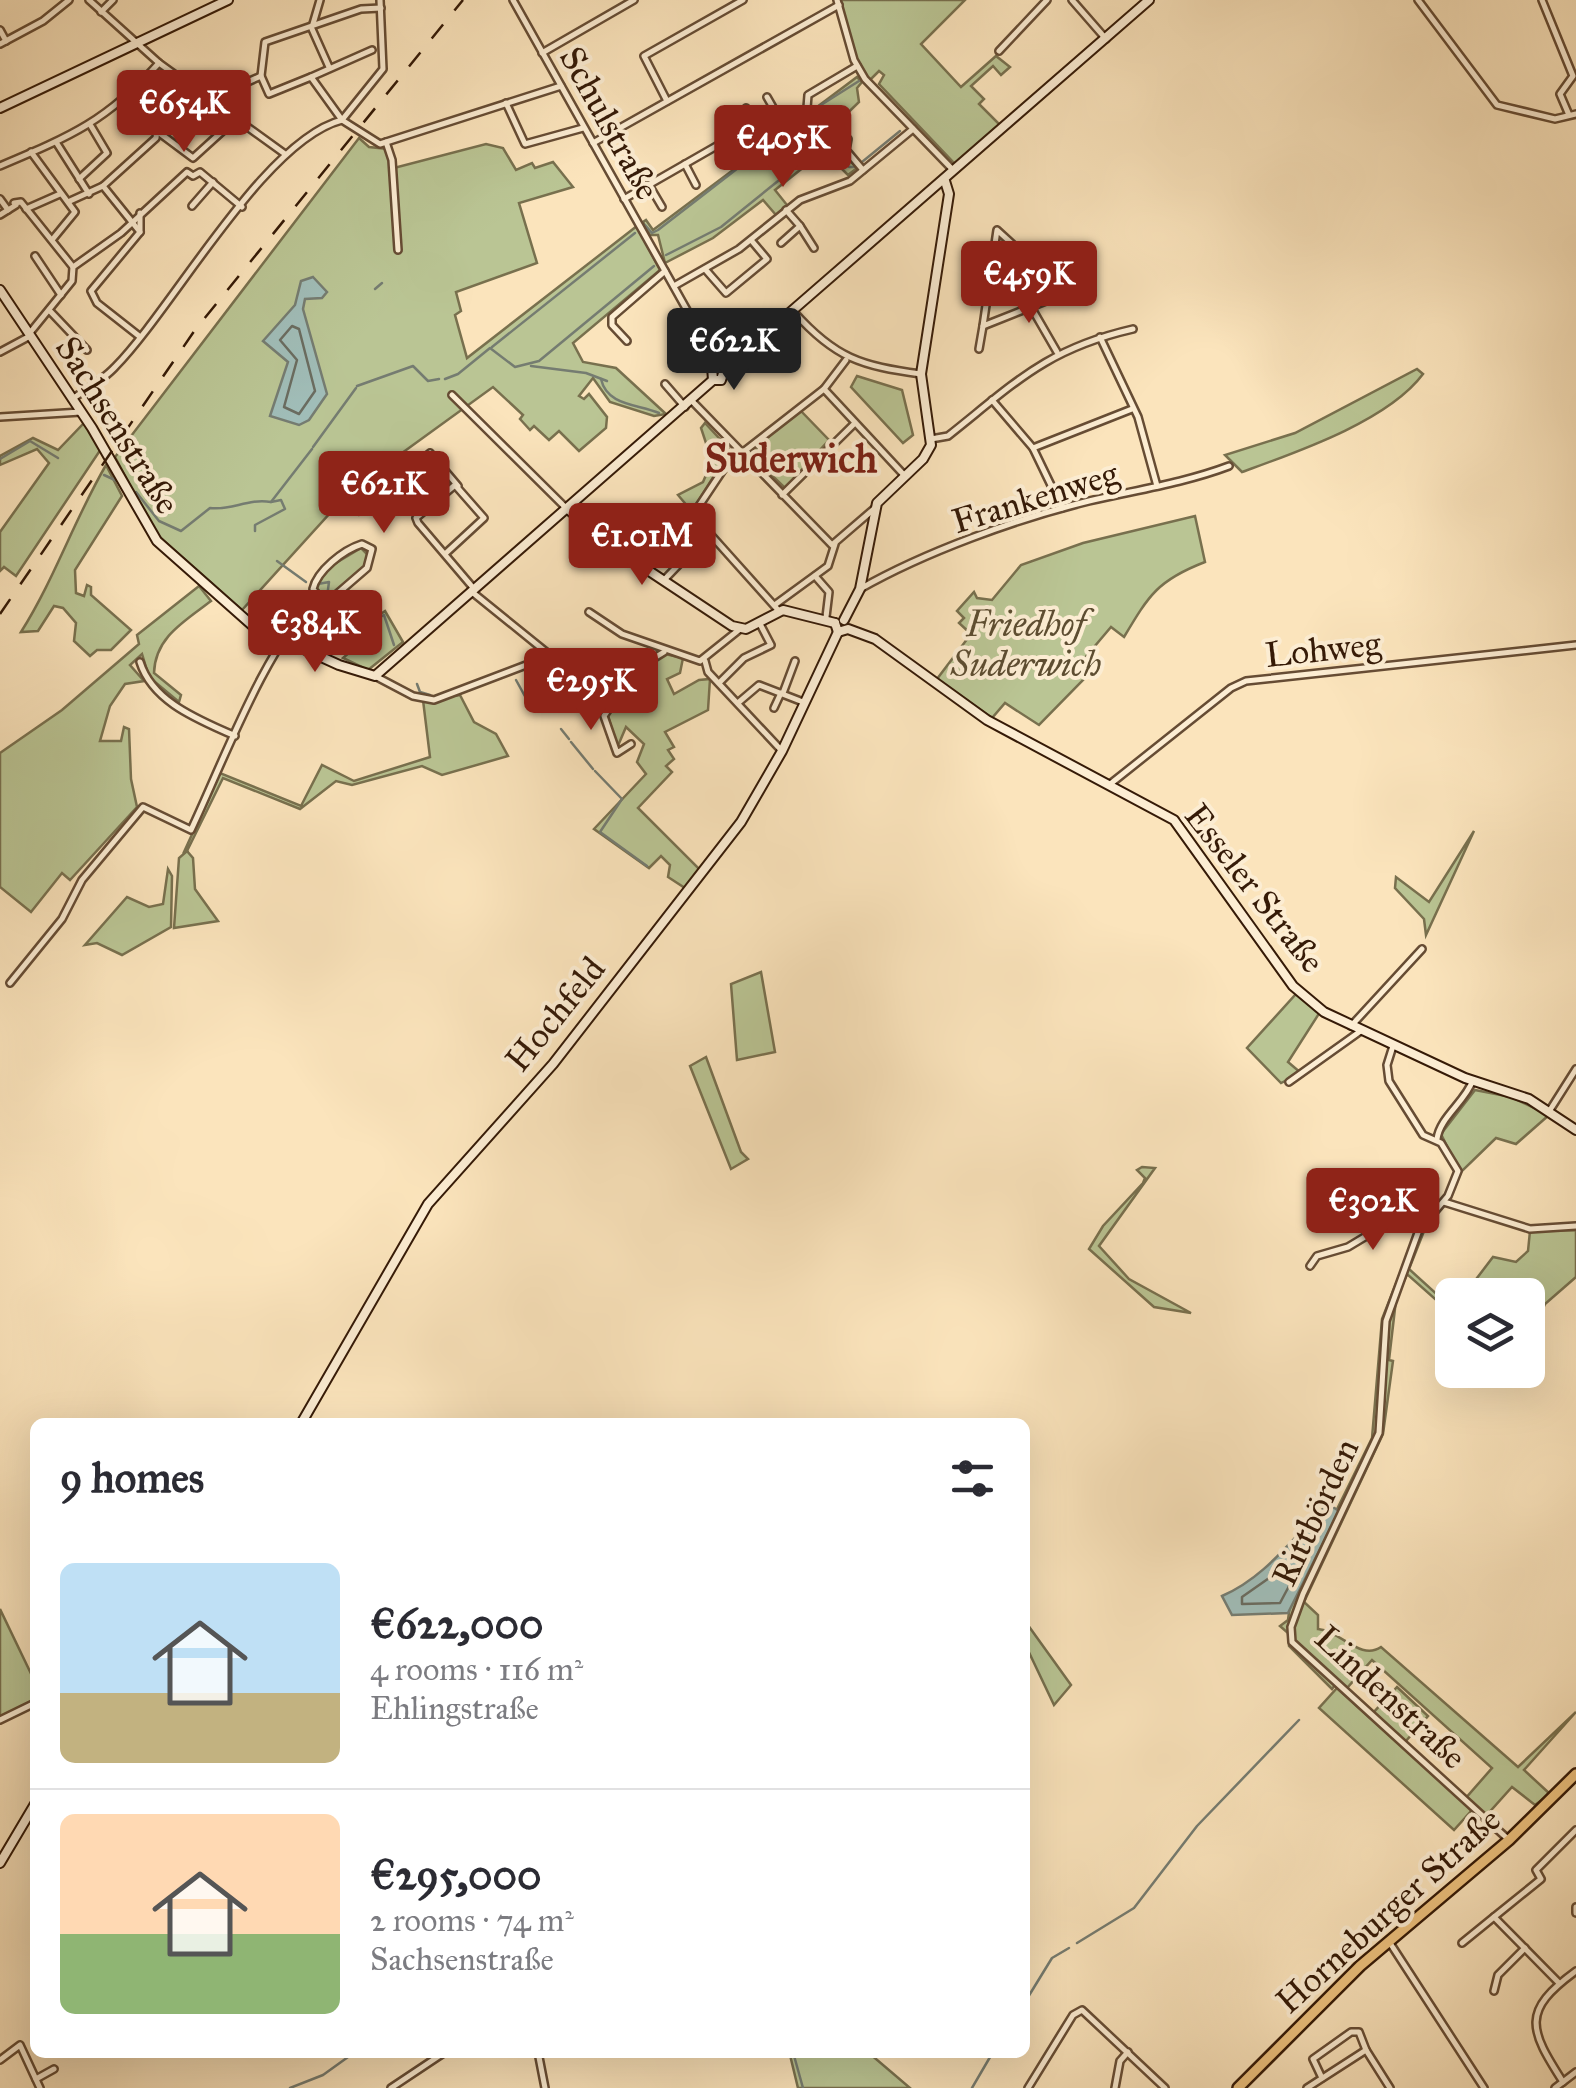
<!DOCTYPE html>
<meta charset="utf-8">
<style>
:root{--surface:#fff;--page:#f7f7f7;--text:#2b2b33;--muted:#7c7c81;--line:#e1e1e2;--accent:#8f2418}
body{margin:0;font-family:"IM FELL Great Primer",serif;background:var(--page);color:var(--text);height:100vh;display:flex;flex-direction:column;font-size:38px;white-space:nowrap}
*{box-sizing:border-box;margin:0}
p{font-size:32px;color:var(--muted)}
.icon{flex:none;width:55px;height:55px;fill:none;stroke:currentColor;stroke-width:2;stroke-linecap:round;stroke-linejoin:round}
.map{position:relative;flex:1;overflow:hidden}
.sheet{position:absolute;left:30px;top:1418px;width:1000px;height:640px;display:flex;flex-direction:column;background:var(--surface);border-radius:15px;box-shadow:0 10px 40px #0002}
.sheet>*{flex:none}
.buttons{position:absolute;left:1435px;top:1278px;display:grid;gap:20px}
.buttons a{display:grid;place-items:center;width:110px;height:110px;border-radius:15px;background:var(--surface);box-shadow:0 10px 40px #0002;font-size:50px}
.price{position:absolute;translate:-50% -85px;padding:0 22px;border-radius:10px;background:var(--accent);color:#fff;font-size:32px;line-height:65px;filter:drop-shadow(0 2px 5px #0008)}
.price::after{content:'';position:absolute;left:50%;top:60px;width:30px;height:22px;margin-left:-15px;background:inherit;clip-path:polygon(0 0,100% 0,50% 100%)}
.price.active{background:#222;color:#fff}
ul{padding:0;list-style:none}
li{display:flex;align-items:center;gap:30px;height:250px;padding:0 30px}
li+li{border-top:2px solid var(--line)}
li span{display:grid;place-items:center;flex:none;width:280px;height:200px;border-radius:15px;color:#555}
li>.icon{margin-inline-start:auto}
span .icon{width:120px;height:120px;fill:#fffc;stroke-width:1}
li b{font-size:42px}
h2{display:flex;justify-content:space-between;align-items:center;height:120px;padding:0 30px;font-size:42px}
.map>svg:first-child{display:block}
</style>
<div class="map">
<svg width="1576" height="2088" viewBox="0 0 1576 2088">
<rect width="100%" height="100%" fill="#fbe4bc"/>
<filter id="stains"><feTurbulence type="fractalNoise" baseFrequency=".002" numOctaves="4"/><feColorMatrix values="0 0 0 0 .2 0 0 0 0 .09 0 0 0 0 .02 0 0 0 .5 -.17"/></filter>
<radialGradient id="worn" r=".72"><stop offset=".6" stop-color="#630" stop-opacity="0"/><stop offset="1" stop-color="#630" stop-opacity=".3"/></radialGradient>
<g fill="#bac594" stroke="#78704e" stroke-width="2.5">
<polygon points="840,0 965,0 921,44 961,87 996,56 1010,67 1001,75 993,66 971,86 984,99 979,104 1001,126 956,165 879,84 884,75 879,71 869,81 858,64"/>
<polygon points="857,77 862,82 857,88 859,102 827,133 857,168 848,175 824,151 775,190 787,205 776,215 763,200 713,238 665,263 658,235 650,235 643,222 646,220 653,230"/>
<polygon points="359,138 369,147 388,149 394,168 486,144 503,148 516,170 532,163 535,168 553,162 573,187 519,203 537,263 456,292 461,311 455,315 467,358 637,226 660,270 573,343 583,362 616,368 666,414 654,416 610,402 593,378 579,396 584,399 589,394 607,417 606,428 579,451 559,431 549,440 534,426 530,430 520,419 523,415 493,387 351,490 242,610 155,533 115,457"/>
<path d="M1417,369L1423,374C1388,421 1297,452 1242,472L1225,455L1295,433Z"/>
<polygon points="857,376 902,390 913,435 903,443 851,387"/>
<polygon points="800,410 829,440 785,488 756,460 757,444"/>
<polygon points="84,423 101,449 16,576 4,567 0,571 0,532 49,463 37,449 0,465 0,456 33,438 58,450"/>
<polygon points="705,423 730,450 694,508 689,508 678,495 703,482 712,461 701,428"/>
<path d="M106,465L122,496L75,570L76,593L84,596L87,585L91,587V595L131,630L111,650H97L90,656L74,641L76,623L63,608L54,606L38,631L21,632C55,578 74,520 106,465Z"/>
<path d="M1195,516L1205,562C1158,580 1149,595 1124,637L1111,627L1078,666L1089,674L1039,725L1005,703L992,718L937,679L971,634L959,623L964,618L957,611L974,592L977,598L992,600L1021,565L1083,543Z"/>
<path d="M361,548L369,556C363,575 344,589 326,599L314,586L331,566Z"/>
<path d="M199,586L211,601C185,621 155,637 154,673L181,695L179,702L149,677L142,654L130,665L144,681L125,684L110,706L100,741H121L124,727L129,729L131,779L137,807L70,880L62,873L31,912L0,887V753L62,710L139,644L137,635Z"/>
<polygon points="385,611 403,642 368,670 343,658 372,633 365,625"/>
<polygon points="665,654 683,658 680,673 667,679 674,694 699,680 710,679 708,710 665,732 674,747 668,750 674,759 666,766 672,772 638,808 699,869 738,820 778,753 752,803 685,888 668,877 670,865 661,856 649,868 594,829 646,774 637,762 644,744 626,727 617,748 607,712 617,697 649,707 642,667"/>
<polygon points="460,695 474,722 496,734 508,756 442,775 422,766 352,785 336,781 300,809 223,778 187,851 193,858 195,889 218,921 174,928 179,858 186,852 184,852 220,773 301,806 322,765 354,781 430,757 423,700"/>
<polygon points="1474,831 1426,935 1424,919 1395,888 1396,877 1429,902"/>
<polygon points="168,869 172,876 171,927 122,955 97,943 85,945 127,897 149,907 163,904"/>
<polygon points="761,972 775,1052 737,1060 731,984"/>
<polygon points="1296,994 1320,1012 1288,1062 1301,1073 1281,1083 1247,1048"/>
<polygon points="706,1057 741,1152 748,1159 731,1169 690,1066"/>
<polygon points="1475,1090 1511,1097 1549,1115 1516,1144 1496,1138 1460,1173 1441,1134"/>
<polygon points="1142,1167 1155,1168 1099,1246 1129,1279 1191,1313 1154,1307 1089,1249 1103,1226 1143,1183 1145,1178 1137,1170"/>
<path d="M1420,1223L1426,1226L1409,1269L1452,1308V1314L1407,1274L1396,1300L1389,1360L1393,1361L1383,1434L1304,1602L1318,1615V1629C1341,1631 1360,1661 1381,1647L1518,1767L1576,1712L1524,1770L1550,1794L1535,1805L1512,1787L1485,1817L1465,1799L1492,1768L1372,1660L1347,1688L1338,1681L1332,1689L1289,1646L1288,1633L1280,1626L1288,1620L1290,1605L1372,1438L1382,1319Z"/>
<polygon points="1576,1230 1576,1277 1545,1304 1528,1342 1528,1295 1491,1295 1477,1278 1493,1257 1516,1262 1528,1251 1530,1231"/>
<polygon points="0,1609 35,1682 35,1699 0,1717"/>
<polygon points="1025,1621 1071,1685 1054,1705 1025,1644"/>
<polygon points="1397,1687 1428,1716 1405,1742 1373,1713"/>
<polygon points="1337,1688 1472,1810 1454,1830 1319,1708"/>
<polygon points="794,2052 869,2053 910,2088 798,2088 790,2055"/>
</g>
<g fill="#a0bdb8" stroke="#757c71" stroke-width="2.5">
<polygon points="313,277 327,292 322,298 305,299 303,309 327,394 309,420 299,425 270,416 288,362 263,341 295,305 301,281"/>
<path d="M1328,1504L1339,1511L1288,1613L1232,1615L1222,1596C1268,1576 1293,1536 1328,1504Z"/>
</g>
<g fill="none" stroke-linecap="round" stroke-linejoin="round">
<g stroke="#6a6c60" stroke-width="2.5">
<polygon points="292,326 299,329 315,391 299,414 284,407 297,360 280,340"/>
<polygon points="1297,1551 1305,1556 1280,1603 1242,1604 1242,1597 1282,1569"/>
</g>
<g stroke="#757c71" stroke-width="2.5">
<polyline points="862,162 900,131"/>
<polyline points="645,225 652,233 658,230 813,110 859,81"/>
<polyline points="666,255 721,227 824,144 832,146 849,167 854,167"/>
<polyline points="375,289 382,283"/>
<polyline points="492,347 635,233"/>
<polyline points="531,366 586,373 607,381"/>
<polyline points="445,379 458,374 490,348 515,367 539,361 654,266"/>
<path d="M601,379C607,406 638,404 659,413"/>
<polyline points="357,386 413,366 428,381 439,379"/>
<polyline points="313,447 356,388"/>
<polyline points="0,459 30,441 58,458"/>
<polyline points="104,475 117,481"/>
<path d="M136,492L159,521L181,531L210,508C231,511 248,498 271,502L312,449"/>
<polyline points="255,531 255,525 285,509 281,500 271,502"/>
<polyline points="277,561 306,582"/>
<polyline points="318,584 329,582 327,597"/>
<polyline points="330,609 343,626 356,630 384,615 394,645"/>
<polyline points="516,680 532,709"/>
<polyline points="417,684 420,692 430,695"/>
<polyline points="534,709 541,710"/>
<polyline points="561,729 569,739"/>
<polyline points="571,742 593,769"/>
<polyline points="595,771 622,799 600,832 647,866"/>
<polyline points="1077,1943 1134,1908 1197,1826 1299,1720"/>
<polyline points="1025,2002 1052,1958 1069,1948"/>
<polyline points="793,2052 803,2088"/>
<polyline points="290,2088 323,2075 355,2052"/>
<polyline points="972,2088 993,2052"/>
</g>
<defs>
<g id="street">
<polyline points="89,0 159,63 285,154"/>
<polyline points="513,0 706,344 714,366"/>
<polyline points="837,0 854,60 865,79 953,170"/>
<polyline points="1072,0 1106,39"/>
<polyline points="1418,0 1497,105 1555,119 1576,114"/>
<polyline points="1542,0 1573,76 1560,94 1569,115"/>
<polyline points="101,12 113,0"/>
<polyline points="313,24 320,0"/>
<polyline points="312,29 329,67"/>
<polyline points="0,30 6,41"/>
<polyline points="0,44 43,21 69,0"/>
<polyline points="999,51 1047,0"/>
<polyline points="542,53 634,0"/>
<polyline points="261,76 265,42 361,9 381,8"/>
<polyline points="311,77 372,50"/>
<polyline points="767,97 783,125"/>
<polyline points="124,101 138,117 193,158 237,118"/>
<polyline points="667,101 644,56 743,0"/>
<polyline points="506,103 525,144 583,128"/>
<polyline points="217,104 225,92 261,76 269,94 311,77 342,120 383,69 380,0"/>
<polyline points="746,108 764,140"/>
<polyline points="722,115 734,136"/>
<polyline points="848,139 846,150 863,170"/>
<polyline points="56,142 89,194"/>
<polyline points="386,142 392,160 398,250"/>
<polyline points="593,143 839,5"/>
<polyline points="31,152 75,212 52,240"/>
<polyline points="685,164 696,185"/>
<path d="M0,166C71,136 107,121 159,63"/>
<polyline points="79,179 107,153 91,126"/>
<polyline points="649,185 662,207"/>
<polyline points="103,186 140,232 91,291 97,303 139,336"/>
<polyline points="0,199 8,210"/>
<polyline points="624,199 734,136 745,155 807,108 808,95 857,66"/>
<polyline points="70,201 103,186 156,138 157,130"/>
<polyline points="14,203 21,202 73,267"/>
<polyline points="192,206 213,182"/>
<polyline points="26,209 60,194"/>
<polyline points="0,215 16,205"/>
<polyline points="800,226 814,248"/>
<polygon points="997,230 1066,293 983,326"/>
<polyline points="140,232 140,213"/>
<polyline points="781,243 800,226 786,210"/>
<polyline points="35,256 61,295"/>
<polyline points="705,269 726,293 767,259 751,240"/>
<polyline points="674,286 739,249 800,200 850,181 913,129"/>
<polyline points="1066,293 1078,301"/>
<polyline points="1031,307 1057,352"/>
<polyline points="49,310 87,350"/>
<path d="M794,312C835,358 861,366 921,374"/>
<polyline points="29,334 72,281 73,267 121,233 187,172 193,176 200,172 242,207"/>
<polyline points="1100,337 1138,417 1157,486"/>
<polyline points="627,341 612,325 612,317 665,271"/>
<polyline points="979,349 983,326"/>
<polyline points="0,352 30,336"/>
<polyline points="665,384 685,407"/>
<polyline points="824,389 846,360"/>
<polyline points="452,395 567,509"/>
<path d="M72,399C87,389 103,380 115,367C174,307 264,140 342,120L380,144L561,86"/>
<polyline points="992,400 1033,448 1062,508"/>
<polyline points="692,401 832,545 875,508"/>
<polyline points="0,417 81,412"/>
<path d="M931,439L948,436C1015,383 1046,349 1133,329"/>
<polyline points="1033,448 1132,409"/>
<polyline points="737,449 693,515 779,611"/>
<polyline points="742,453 824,389 904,475"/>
<polyline points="782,495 855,423"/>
<polyline points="355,507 359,511 430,453 458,486"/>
<path d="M362,544L372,549L367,568L330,600L321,599L313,589C317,571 343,550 362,544Z"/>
<polyline points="445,554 484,518 455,485 416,518 418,523 475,590"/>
<polyline points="815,576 829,592 826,617"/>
<polyline points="664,580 709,533"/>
<path d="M860,589C925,552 1016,519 1089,501C1136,490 1184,483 1229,466"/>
<polyline points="472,592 556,660 635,670 664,652"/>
<polyline points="776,604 828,566 835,544"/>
<polyline points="589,612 622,634 700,661 740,629"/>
<polyline points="705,661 708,672 782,751"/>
<path d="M140,662C153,703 200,720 235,736"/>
<polyline points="375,676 413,696 434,700 547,657"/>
<polyline points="719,683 744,658 771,645 759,622"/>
<polyline points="783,693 795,661"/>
<polyline points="739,702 759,685 803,702"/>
<polyline points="774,708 781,693"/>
<polyline points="631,744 617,753 604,716 635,670"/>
<polyline points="1109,785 1231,688 1246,681 1576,645"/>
<path d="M10,983L62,919L82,880L143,807L191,830C224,760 265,648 318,595"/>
<polyline points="1351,1026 1422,949"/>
<polyline points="1393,1046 1387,1065 1389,1081 1423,1135 1441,1143 1458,1171 1448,1196 1419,1230 1386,1321 1379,1433 1303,1594 1291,1627 1292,1642 1509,1840"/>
<polyline points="1289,1082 1362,1030"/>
<polyline points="1550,1110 1576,1069"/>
<path d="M1437,1139C1440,1117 1465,1102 1473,1080"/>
<polyline points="1444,1202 1530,1229 1576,1226"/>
<polyline points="1310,1266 1317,1256 1348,1247 1398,1217 1423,1221"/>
<polyline points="0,1720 35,1703"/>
<polyline points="1576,1907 1576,1913"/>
<polyline points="1390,1943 1484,2088"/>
<polyline points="1462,1943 1494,1917"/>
<polyline points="1559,1983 1494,1917 1541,1879 1536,1870 1576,1830"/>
<polyline points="1494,1991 1498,1975 1525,1948"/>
<polyline points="538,2052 545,2088"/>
<polyline points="0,2060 20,2045 40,2088"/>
<polyline points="1322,2078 1313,2059 1351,2032 1359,2032 1366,2050"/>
<polyline points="36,2079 54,2069"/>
<path d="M1563,2082C1529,2029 1521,2011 1576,1971"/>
<polyline points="391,2088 445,2052"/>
<polyline points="1028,2088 1073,2015 1082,2010 1165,2088"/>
<polyline points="1115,2088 1120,2061 1128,2052"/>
<polyline points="1307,2088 1366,2050 1390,2088"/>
<polyline points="1555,2088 1576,2072"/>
</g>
<g id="secondary">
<polyline points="0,108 228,0"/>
<polyline points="0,290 92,428 157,541 253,626 339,665 375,676 713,380 721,380 724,370 1149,0"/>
<polyline points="713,380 712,367 724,370"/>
<polyline points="568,509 607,543 732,626 746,629 783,610 835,623"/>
<polyline points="844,620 860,589 877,503 923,459 931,445 921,374 949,194 945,181"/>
<polyline points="835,623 838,632 848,629 875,639 987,720 1174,820 1293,986 1324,1012 1465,1078 1529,1099 1576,1130"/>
<polyline points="302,1422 428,1204 553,1064 741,822 782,751 838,632"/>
<polyline points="0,1863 35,1804"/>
</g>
<polyline id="primary" points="1238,2088 1360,1966 1509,1840 1576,1774"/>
</defs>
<use href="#street" stroke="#664c34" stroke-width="10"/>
<use href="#secondary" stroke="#351a07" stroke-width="12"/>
<use href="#primary" stroke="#351a07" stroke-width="14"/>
<use href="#street" stroke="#fcedd3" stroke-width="5"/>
<use href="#secondary" stroke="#fcedd3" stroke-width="8"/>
<use href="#primary" stroke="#eec27e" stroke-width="9"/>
<polyline stroke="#351a07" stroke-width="2.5" stroke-dasharray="18 18" stroke-linecap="butt" points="0,614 195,330 463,0"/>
</g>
<g text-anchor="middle" stroke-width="8" stroke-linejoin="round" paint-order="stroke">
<g font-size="35" fill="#351a07" stroke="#fcedd3">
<text transform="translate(610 123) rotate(61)" y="12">Schulstraße</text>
<text transform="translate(118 425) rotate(58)" y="12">Sachsenstraße</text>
<text transform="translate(1035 497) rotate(-17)" y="12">Frankenweg</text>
<text transform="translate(1323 649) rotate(-6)" y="12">Lohweg</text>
<text transform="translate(1255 888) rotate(52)" y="12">Esseler Straße</text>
<text transform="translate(555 1014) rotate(-51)" y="12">Hochfeld</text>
<text transform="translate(1315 1512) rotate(-65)" y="12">Rittbörden</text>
<text transform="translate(1391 1697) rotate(43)" y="12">Lindenstraße</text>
<text transform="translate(1388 1910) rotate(-42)" y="12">Horneburger Straße</text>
</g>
<g font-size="35" font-style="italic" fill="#5d4d31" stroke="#fcedd3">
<text x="1026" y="636">Friedhof<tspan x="1026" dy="40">Suderwich</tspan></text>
</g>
<g font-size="40" font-weight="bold" fill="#7a1f14" stroke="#fcedd3">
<text x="791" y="472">Suderwich</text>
</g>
</g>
<rect width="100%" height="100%" filter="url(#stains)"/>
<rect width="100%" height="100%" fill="url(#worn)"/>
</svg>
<div class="buttons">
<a><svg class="icon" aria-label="layers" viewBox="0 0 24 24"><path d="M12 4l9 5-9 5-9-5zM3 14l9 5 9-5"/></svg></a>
</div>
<b class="price" style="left:184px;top:155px">€654K</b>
<b class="price" style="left:783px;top:190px">€405K</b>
<b class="price" style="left:1029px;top:326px">€459K</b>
<b class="price active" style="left:734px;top:393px">€622K</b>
<b class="price" style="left:384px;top:536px">€621K</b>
<b class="price" style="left:642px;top:588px">€1.01M</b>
<b class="price" style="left:315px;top:675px">€384K</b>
<b class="price" style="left:591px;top:733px">€295K</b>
<b class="price" style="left:1373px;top:1253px">€302K</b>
<section class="sheet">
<h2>9 homes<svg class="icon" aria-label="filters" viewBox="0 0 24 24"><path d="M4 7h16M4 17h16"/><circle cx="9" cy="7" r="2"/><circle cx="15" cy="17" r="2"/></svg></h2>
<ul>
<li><span style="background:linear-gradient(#bfe0f5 65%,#c2b280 0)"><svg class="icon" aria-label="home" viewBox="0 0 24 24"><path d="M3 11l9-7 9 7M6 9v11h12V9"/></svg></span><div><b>€622,000</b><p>4 rooms · 116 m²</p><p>Ehlingstraße</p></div></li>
<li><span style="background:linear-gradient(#ffd9b3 60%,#8fb573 0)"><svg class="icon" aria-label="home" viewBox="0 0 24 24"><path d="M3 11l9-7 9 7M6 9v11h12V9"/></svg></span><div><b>€295,000</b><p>2 rooms · 74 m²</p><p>Sachsenstraße</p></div></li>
</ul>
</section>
</div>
